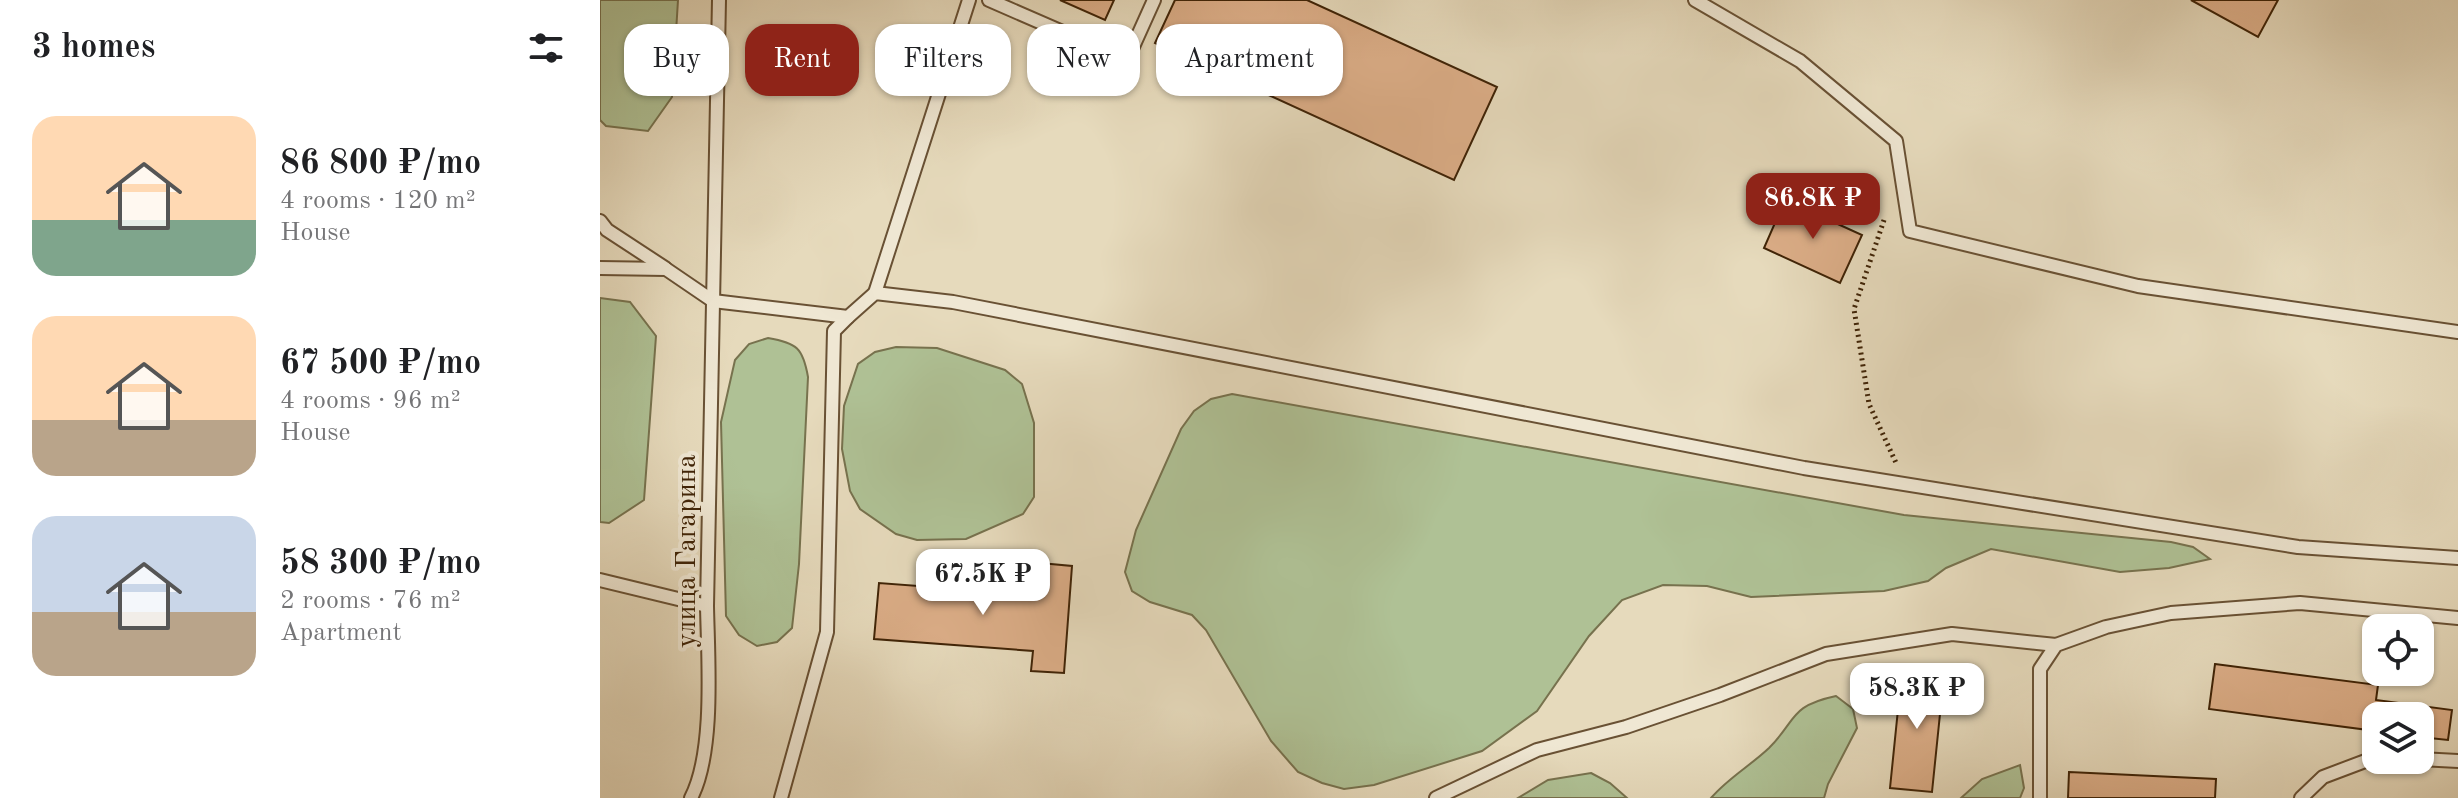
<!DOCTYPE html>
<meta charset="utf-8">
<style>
:root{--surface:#fff;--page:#f2f2f2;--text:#202124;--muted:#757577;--accent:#8f2418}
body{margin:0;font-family:"Old Standard TT",serif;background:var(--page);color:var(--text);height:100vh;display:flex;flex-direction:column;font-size:30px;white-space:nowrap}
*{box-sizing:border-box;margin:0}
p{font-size:26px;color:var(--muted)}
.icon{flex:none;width:44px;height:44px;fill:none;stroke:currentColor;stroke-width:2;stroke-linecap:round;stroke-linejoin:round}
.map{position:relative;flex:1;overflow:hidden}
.details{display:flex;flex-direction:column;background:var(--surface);width:600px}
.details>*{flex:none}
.banner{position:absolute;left:24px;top:24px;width:760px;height:72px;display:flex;gap:16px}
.buttons{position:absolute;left:1762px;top:614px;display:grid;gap:16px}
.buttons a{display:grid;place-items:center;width:72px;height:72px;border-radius:16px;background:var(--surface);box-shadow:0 2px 6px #0004;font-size:40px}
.price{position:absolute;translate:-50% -68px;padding:0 18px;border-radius:16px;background:#fff;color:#222;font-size:26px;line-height:52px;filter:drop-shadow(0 2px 4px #0008)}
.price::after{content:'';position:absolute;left:50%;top:48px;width:24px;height:18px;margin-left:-12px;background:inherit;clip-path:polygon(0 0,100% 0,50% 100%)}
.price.active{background:var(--accent);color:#fff}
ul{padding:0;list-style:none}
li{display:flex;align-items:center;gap:24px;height:200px;padding:0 32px}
li span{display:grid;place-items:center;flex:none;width:224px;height:160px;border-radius:24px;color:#555}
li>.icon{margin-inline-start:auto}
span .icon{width:96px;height:96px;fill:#fffc;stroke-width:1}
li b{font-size:34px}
h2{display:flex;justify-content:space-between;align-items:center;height:96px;padding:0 32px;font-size:34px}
.chip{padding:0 28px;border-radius:24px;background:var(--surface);box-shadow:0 2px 6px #0004;font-size:28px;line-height:72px}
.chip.active{background:var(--accent);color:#fff}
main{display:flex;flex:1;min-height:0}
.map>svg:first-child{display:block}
</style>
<main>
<section class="details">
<h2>3 homes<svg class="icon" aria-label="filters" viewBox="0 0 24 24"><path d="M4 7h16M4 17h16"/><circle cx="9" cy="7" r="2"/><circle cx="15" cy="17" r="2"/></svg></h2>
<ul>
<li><span style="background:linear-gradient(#ffd9b3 65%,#7fa58c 0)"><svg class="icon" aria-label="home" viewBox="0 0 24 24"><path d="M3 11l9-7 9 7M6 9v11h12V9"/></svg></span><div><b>86 800 ₽/mo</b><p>4 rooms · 120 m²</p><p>House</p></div></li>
<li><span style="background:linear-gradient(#ffd9b3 65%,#b9a48a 0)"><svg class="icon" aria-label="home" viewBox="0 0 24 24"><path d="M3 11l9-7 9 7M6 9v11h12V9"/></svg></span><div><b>67 500 ₽/mo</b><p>4 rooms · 96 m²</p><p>House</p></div></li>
<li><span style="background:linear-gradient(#c9d6e8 60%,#b9a48a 0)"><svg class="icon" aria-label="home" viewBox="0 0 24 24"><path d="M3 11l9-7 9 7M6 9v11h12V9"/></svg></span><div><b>58 300 ₽/mo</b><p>2 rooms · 76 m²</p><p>Apartment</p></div></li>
</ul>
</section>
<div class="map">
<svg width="1858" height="798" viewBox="0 0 1858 798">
<rect width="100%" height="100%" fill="#e6dabc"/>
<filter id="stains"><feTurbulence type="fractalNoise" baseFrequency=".0025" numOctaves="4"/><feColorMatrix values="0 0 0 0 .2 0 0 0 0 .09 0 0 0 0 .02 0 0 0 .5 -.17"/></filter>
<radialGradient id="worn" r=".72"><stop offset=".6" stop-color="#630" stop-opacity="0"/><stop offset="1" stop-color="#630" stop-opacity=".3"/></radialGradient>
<g fill="#afc195" stroke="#77724e" stroke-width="2">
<polygon points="0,0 78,0 72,97 48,131 6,126 0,120"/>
<polygon points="0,298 30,302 56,336 44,500 9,523 0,522"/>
<path d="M168,338C197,343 203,348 208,377L199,564L192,628L177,642L157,646L139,635L126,616L121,422L135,360L149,344Z"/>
<polygon points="296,347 337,348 405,370 422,384 434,423 434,497 423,514 366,539 317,540 296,534 260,509 250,491 242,449 244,406 258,364 275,352"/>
<polygon points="632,394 1304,515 1571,542 1593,547 1610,559 1569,568 1520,572 1391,549 1346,568 1328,581 1284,591 1151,597 1107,586 1063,585 1022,600 989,636 937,711 882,751 774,785 744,789 722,783 698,772 671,741 606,630 592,615 550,602 532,591 525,572 536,530 581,429 594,411 611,399"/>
<path d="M1236,696L1253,709L1257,728L1228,784L1224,798H1111C1128,778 1150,766 1169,748C1197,720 1189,706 1236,696Z"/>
<polygon points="1420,765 1424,788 1420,798 1361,798 1382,779"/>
<polygon points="991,773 1010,783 1027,798 918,798 948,780"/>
</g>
<g fill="#dbad87" stroke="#3f2306" stroke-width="2">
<polygon points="460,0 514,0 505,20"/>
<polygon points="575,0 707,0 897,87 854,180 555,43"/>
<polygon points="1591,0 1678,0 1658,37"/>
<polygon points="1185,200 1262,235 1240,283 1164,248"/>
<polygon points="440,563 472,566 464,673 431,671 433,651 274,639 279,583 437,595"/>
<polygon points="1615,664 1778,685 1776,700 1852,710 1848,740 1820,737 1820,716 1776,716 1776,731 1609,709"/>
<polygon points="1302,670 1344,675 1332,792 1290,788"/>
<polygon points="1469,772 1616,779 1615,798 1468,798"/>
</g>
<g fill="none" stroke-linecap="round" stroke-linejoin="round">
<defs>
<g id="service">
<polyline points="389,0 527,60 554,0"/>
<polyline points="1095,0 1200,61 1296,141 1310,231 1538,286 1858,332"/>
<polyline points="0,221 7,230 65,268"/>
<polyline points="0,268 66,269 113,301 248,317 275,293 353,302 1204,468 1698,547 1858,558"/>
<polyline points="275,293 369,0"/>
<polyline points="0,580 107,606"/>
<polyline points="1820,759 1858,761"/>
<path d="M91,798C115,752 108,659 107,606L119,0"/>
<polyline points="181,798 227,632 234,331 248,317"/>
<polyline points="836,798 937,750 1026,727 1120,695 1226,654 1352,634 1456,645"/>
<polyline points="1440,798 1440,669 1456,645 1506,627 1571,613 1700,603 1858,618"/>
<polyline points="1701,798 1723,777 1776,757"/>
</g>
</defs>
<use href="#service" stroke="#695134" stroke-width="16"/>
<polyline stroke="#3f2306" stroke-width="5" stroke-dasharray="2 4" stroke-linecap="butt" points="1284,220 1254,309 1269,404 1297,465"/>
<use href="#service" stroke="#efe7d3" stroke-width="12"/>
</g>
<g text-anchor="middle" stroke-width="8" stroke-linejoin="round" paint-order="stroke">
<g font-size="28" fill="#3f2306" stroke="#efe7d3">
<text transform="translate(85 551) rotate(-90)" y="10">улица Гагарина</text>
</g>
</g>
<rect width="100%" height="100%" filter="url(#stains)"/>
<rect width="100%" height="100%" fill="url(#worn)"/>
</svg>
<div class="buttons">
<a><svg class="icon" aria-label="locate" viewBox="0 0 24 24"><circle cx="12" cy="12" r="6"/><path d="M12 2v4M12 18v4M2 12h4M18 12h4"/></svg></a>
<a><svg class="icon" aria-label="layers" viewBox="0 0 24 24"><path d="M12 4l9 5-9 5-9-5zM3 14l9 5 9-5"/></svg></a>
</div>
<b class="price active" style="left:1213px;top:241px">86.8K ₽</b>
<b class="price" style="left:383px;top:617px">67.5K ₽</b>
<b class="price" style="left:1317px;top:731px">58.3K ₽</b>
<div class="banner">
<a class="chip">Buy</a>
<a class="chip active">Rent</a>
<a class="chip">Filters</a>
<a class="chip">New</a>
<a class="chip">Apartment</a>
</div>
</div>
</main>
